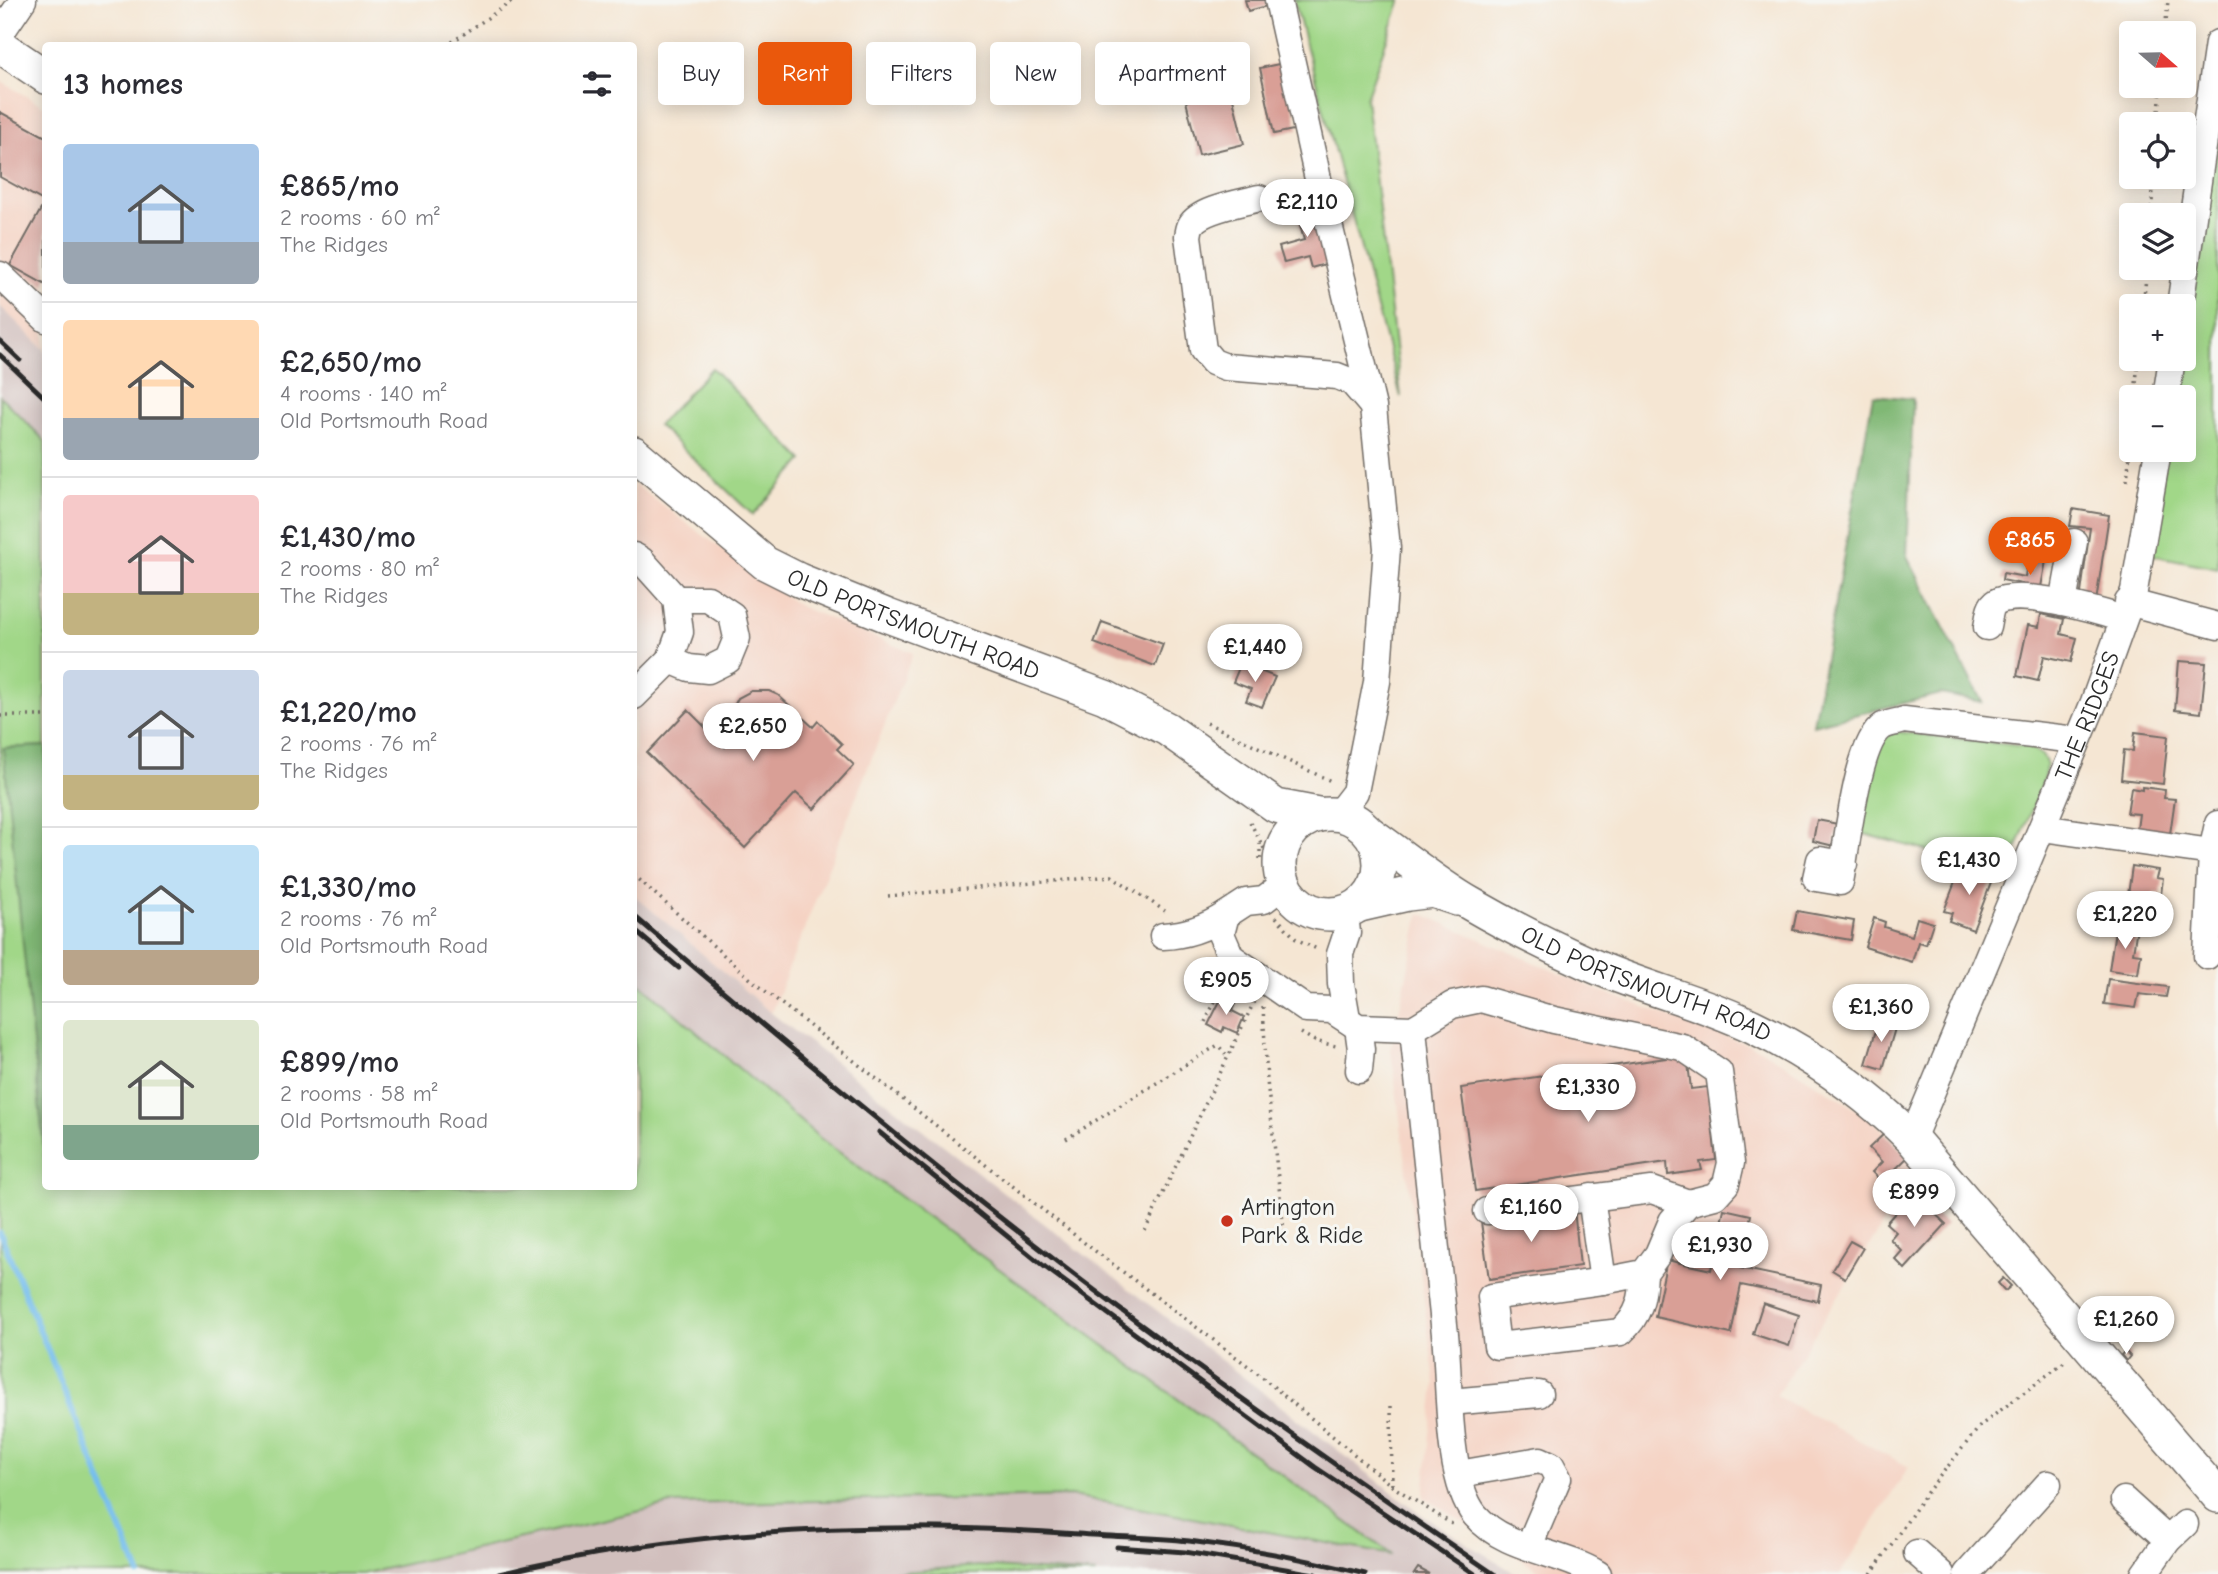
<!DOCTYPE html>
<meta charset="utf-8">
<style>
:root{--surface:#fff;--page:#f7f7f7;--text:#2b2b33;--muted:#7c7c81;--line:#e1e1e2;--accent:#ea580c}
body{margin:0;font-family:"Comic Neue",sans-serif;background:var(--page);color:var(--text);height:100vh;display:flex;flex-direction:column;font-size:26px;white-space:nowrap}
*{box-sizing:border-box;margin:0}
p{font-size:23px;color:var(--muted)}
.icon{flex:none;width:38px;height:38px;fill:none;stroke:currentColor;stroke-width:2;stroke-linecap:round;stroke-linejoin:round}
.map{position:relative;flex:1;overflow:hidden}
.side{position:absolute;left:42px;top:42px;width:595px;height:1148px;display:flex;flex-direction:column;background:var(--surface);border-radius:7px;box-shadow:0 4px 18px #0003}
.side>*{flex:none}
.guide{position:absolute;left:658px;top:42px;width:665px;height:63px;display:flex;gap:14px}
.needle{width:46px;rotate:110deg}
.controls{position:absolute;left:2119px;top:21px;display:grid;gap:14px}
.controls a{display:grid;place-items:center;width:77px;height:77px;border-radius:7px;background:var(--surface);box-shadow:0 4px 18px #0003;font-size:35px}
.price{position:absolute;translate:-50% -60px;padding:0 16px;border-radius:24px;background:#fff;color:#222;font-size:23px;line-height:46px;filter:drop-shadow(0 2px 4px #0008)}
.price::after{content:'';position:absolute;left:50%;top:42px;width:21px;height:16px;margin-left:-10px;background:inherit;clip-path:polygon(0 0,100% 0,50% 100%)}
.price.selected{background:var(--accent);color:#fff}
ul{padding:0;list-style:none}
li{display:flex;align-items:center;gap:21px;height:175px;padding:0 21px}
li+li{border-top:2px solid var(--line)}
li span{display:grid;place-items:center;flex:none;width:196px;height:140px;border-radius:7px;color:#555}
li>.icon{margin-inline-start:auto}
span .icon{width:84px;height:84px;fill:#fffc;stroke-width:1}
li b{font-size:30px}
h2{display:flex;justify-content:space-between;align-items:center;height:84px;padding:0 21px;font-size:30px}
.chip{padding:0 24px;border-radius:7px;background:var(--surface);box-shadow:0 4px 18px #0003;font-size:24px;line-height:63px}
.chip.selected{background:var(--accent);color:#fff}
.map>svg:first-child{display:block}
</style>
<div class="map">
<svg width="2218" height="1574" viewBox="0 0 2218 1574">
<rect width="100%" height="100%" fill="#f6f6f2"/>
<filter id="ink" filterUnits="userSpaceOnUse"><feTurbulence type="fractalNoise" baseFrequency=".0143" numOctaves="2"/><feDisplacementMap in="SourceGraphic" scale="14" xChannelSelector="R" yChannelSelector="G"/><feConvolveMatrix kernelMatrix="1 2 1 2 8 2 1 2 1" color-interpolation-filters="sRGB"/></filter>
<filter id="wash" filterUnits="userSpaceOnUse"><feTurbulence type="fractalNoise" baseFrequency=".00686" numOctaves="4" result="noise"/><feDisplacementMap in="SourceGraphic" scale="28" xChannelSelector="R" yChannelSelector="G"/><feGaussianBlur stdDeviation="1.57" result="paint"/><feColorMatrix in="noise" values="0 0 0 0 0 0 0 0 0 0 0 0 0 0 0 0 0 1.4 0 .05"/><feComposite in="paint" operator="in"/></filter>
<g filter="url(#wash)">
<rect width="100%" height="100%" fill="#f5e6d3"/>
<g fill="#f5d2c2">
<polygon points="0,81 45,107 45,350 0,306"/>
<polygon points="634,484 799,606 913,653 771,1013 634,895"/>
<polygon points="1420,913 1600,991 1760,1049 1871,1118 1918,1168 1776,1396 1909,1467 1840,1574 1544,1574 1424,1497 1435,1383 1391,1050"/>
</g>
<g fill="#d1bfbd">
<polygon points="0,306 45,350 45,441 0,396"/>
<polygon points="634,895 771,1013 1422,1515 1516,1574 1096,1574 979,1566 874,1574 362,1574 672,1504 1073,1496 1390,1554 821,1139 634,978"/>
</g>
<g fill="#a1d788" stroke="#66815a" stroke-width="2">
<polygon points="1294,0 1401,0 1366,98 1401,397"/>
<polygon points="2218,112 2218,568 2151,555 2166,450 2184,450 2184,397 2174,397 2184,359 2184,333"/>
<polygon points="712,368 803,460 753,515 658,425"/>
<polygon points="0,396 45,441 45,746 4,748 45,1159 46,1186 634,1186 634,978 821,1139 1392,1555 1073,1496 672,1504 362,1574 0,1574"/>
<polygon points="1891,731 2030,747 2043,756 2047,765 2042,784 2007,872 1857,832 1876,745"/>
<polygon points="979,1566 1096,1574 874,1574"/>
</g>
<g fill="#80b874" stroke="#567250" stroke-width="2">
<polygon points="1873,395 1913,399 1907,556 1982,702 1941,694 1813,725"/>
<polygon points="45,746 46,746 45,1159 3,748"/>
</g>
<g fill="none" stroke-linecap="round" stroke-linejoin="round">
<polyline stroke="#74beed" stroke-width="6" points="0,1233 139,1574"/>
</g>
<g id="blocks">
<g fill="#d99f96">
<polygon points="1245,0 1266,0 1267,6 1248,11"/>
<polygon points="1284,63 1298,129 1274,134 1260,68"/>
<polygon points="1231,90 1244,144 1199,155 1186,101"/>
<polygon points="0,112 46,137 46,285 10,265 45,202 0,177"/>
<polygon points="1313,201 1329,263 1311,268 1308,257 1284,263 1279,247 1304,240 1295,206"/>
<polygon points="2073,509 2109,515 2096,602 2080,600 2090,528 2070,526"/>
<polygon points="2016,528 2046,534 2042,556 2013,551 2015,544 2025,546 2026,541 2014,539"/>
<polygon points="2034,559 2046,561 2040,592 2021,589 2022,584 2002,580 2003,573 2025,577 2026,570 2031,571"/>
<polygon points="2041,614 2064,619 2061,634 2077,638 2071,662 2044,656 2038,681 2017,676 2028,625 2039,627"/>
<polygon points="1102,622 1163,644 1155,666 1094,643"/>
<polygon points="2179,661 2206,663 2201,713 2175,710"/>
<polygon points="1241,663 1275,677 1262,707 1246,701 1251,689 1233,682"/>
<polygon points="751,691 769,691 778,695 813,727 818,721 842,744 837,749 854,765 814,809 796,793 745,848 647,753 688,710 725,747 735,734 730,730 730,714 738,698"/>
<polygon points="2135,732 2168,736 2163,784 2121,779 2124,750 2133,751"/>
<polygon points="2142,787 2165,790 2164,798 2175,799 2170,834 2136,837 2139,814 2127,813 2131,788 2142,790"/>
<polygon points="1817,820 1838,824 1834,846 1813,841"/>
<polygon points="1970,866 1994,875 1973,930 1949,921 1952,913 1944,911 1959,872 1966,874"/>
<polygon points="2132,866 2158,870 2156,878 2163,879 2161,894 2155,893 2152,921 2125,917"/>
<polygon points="1797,911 1854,921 1851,940 1793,930"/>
<polygon points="1874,918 1885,922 1884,927 1912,936 1917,918 1933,923 1926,944 1918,942 1912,962 1865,947"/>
<polygon points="2116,924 2137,927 2133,953 2141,954 2138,974 2109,970"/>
<polygon points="2108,979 2168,987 2166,997 2139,994 2136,1008 2104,1004"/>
<polygon points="1222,997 1235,1004 1232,1011 1244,1017 1237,1033 1224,1027 1222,1032 1208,1025"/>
<polygon points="1879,1020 1896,1025 1883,1069 1866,1064"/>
<polygon points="1687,1055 1691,1089 1708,1087 1716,1160 1700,1162 1702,1170 1668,1175 1667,1162 1475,1191 1461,1088"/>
<polygon points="1885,1133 1908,1157 1882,1182 1872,1172 1882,1162 1869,1148"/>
<polygon points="1913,1193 1946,1224 1905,1269 1895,1259 1902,1251 1890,1239 1896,1232 1886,1223"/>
<polygon points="1574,1209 1580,1266 1489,1279 1481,1222"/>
<polygon points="1724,1209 1751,1215 1740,1268 1821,1285 1818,1301 1741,1285 1731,1334 1655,1317 1667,1260 1711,1270"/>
<polygon points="1850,1241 1863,1248 1845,1278 1832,1270"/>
<polygon points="2003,1278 2011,1286 2005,1291 1998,1283"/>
<polygon points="1763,1303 1799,1315 1789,1346 1753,1334"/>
<polygon points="2125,1351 2130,1356 2126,1361 2121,1355"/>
<polygon points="1418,1568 1429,1574 1414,1574"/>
</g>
</g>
</g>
<g filter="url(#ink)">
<use href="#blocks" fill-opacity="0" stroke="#726c66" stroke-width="2"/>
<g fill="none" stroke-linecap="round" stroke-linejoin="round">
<defs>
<g id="minor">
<polyline points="1278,0 1318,179 1373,407 1387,548 1377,682 1355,792 1338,814"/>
<polyline points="0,34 23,0"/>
<path d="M1259,198C1242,203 1200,209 1191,225C1189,228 1189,232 1188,236L1203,350L1213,362L1226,367L1337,376L1352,382L1370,403"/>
<polyline points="0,275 46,319"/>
<polyline points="2180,306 2218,43"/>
<polyline points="2166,397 2172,359"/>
<polyline points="634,556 641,560 676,599 680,632 670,660 634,696"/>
<polyline points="2128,602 2218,626"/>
<polyline points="2063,603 2074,542"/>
<path d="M1987,627C1989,619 1989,606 1996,602C2019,588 2098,611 2123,619"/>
<polyline points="670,660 689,668 708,670 728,660 737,638 732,615 708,599 676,599"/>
<polyline points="2042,828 2212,852 2218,824"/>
<path d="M1844,864L1820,860L1816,878L1840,882C1847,849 1856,743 1883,726C1889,723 1898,722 1904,720L2076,740"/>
<path d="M1281,876V887L1264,900L1246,902L1226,915L1221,934L1231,957L1306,1009L1332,1010L1358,1027L1413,1029L1452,1005L1481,999L1554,1020L1682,1047L1719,1072L1731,1163L1726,1184L1715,1196L1688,1203L1672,1221L1658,1254L1644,1273L1603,1281L1491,1297L1497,1346L1621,1332C1640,1315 1643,1297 1644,1273"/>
<polyline points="1345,913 1347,933 1340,954 1341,984 1347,1018"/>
<path d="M1163,936C1186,935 1206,928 1226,915"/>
<polyline points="2207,956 2212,852"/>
<polyline points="1358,1027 1361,1049 1359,1070"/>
<path d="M1413,1029C1423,1131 1434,1233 1445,1334C1450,1381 1446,1480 1475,1515C1505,1550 1560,1551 1598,1574"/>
<path id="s1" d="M1912,1139L2094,702L2134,591L2158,450"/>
<polyline points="1591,1197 1603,1281"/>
<polyline points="1487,1211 1652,1190 1688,1203"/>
<polyline points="1450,1402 1539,1394"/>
<polyline points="1459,1474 1540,1460 1551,1465 1558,1478 1529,1546"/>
<polyline points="2124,1500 2168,1540"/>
<polyline points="1917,1553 1941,1574"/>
<polyline points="1967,1574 2048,1484"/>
<polyline points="2144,1574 2168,1540 2185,1524"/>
</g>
<g id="major">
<polyline points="0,46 46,77"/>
<path id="s2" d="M634,453L765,563L799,580L888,616L1105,697L1167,729L1276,806L1318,814"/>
<circle cx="1330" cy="864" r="50"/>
<path id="s3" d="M1371,834C1404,857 1436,884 1471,904C1509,926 1549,946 1589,964C1642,988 1700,1001 1752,1026C1812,1055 1865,1092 1912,1139L2218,1496"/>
<polyline points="1360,905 1408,894 1433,891 1457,899"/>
</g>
</defs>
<use href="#minor" stroke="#726c66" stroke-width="29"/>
<use href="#major" stroke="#726c66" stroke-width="36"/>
<g stroke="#726c66" stroke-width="3.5" stroke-dasharray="2 5" stroke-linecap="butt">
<polyline points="2165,33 2168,0"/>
<polyline points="446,46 514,0"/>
<polyline points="2158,124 2161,86"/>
<polyline points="2151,215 2154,177"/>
<polyline points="2143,306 2147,268"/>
<polyline points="2135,397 2138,359"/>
<polyline points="2127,481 2132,431"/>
<polyline points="0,716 46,716"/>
<polyline points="1207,723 1333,782"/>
<polyline points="1250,822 1269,858"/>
<polyline points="1260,843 1260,863"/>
<polyline points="634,875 754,982 1086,1244 1256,1372 1392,1486 1452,1524"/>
<polyline points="888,896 1112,876 1165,911"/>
<polyline points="1276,917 1296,939 1319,950"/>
<polyline points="1263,1007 1267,1081 1284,1231"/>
<polyline points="1205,1022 1225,981"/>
<polyline points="1301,1033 1315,1041 1336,1046"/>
<polyline points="1066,1139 1218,1045 1228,1057"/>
<polyline points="1145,1231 1254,1002"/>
<polyline points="1391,1406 1392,1486"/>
<polyline points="1871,1574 1928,1491 1981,1425 2067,1360"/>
</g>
<use href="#minor" stroke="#fff" stroke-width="26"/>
<use href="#major" stroke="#fff" stroke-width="33"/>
<g stroke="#2b2b2b" stroke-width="5">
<polyline points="0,341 20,360"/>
<polyline points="0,355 46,399"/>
<path d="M634,916C773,1034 914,1152 1060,1264C1201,1372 1347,1474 1494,1574"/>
<polyline points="634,930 679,968"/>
<polyline points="879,1132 1045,1267 1315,1467 1475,1574"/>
<polyline points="1117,1547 1185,1552 1315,1574"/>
<path d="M499,1574C688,1528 884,1520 1078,1534C1114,1537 1152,1537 1189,1541C1248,1548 1307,1559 1365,1574"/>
</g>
</g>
</g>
<circle fill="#c8321e" stroke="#f6f6f2" stroke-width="2.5" cx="1227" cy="1221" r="7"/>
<g text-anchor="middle" stroke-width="6" stroke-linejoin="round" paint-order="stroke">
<g font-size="24" fill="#2b2b2b" stroke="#f6f6f2">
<text dy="8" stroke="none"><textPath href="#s2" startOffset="332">OLD PORTSMOUTH ROAD</textPath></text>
<text dy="8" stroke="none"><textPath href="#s1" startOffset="458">THE RIDGES</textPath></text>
<text dy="8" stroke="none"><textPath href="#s3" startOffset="315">OLD PORTSMOUTH ROAD</textPath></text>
</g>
<g font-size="24" fill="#2b2b2b" stroke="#f6f6f2" text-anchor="start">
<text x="1241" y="1215">Artington<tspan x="1241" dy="28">Park &amp; Ride</tspan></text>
</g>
</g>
</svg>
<div class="controls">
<a><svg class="needle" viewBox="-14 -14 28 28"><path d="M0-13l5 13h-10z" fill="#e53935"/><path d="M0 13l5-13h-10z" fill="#7c7c81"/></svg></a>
<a><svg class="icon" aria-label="locate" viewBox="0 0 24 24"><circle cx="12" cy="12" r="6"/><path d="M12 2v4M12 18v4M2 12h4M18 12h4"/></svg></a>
<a><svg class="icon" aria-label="layers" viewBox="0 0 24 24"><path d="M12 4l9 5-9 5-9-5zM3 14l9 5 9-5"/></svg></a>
<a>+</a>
<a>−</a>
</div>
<b class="price" style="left:1307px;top:239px">£2,110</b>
<b class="price selected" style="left:2030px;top:577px">£865</b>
<b class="price" style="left:1255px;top:684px">£1,440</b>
<b class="price" style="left:753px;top:763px">£2,650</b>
<b class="price" style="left:1969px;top:897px">£1,430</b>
<b class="price" style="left:2125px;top:951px">£1,220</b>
<b class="price" style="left:1226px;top:1017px">£905</b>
<b class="price" style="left:1881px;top:1044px">£1,360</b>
<b class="price" style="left:1588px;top:1124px">£1,330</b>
<b class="price" style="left:1914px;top:1229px">£899</b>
<b class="price" style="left:1531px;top:1244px">£1,160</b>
<b class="price" style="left:1720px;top:1282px">£1,930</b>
<b class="price" style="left:2126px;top:1356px">£1,260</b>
<div class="guide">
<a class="chip">Buy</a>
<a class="chip selected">Rent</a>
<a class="chip">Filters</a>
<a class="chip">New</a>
<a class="chip">Apartment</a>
</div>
<section class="side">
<h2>13 homes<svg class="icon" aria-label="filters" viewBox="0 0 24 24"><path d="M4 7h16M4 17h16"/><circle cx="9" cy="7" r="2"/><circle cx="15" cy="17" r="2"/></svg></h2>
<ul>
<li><span style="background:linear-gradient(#a9c7e8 70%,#9aa5b1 0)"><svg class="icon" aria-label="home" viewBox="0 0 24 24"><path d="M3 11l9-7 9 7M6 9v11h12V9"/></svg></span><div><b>£865/mo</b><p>2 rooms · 60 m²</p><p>The Ridges</p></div></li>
<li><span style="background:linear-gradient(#ffd9b3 70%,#9aa5b1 0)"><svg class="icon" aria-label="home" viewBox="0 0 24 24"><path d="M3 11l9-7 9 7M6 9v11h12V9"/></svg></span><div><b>£2,650/mo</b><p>4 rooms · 140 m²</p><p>Old Portsmouth Road</p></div></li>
<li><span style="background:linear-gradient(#f6c9c9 70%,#c2b280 0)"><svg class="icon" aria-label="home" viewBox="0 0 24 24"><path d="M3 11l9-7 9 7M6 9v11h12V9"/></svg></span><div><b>£1,430/mo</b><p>2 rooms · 80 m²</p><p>The Ridges</p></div></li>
<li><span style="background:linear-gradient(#c9d6e8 75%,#c2b280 0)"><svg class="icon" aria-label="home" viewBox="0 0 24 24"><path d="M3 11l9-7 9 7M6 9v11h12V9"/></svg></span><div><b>£1,220/mo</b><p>2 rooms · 76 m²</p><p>The Ridges</p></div></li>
<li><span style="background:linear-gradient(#bfe0f5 75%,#b9a48a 0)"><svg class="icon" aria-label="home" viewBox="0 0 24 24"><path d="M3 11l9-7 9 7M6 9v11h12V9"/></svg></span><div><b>£1,330/mo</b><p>2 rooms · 76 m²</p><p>Old Portsmouth Road</p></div></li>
<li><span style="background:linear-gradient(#dfe7d0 75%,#7fa58c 0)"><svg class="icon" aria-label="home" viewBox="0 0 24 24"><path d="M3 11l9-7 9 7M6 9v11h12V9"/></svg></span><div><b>£899/mo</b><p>2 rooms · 58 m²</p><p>Old Portsmouth Road</p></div></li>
</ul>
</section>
</div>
